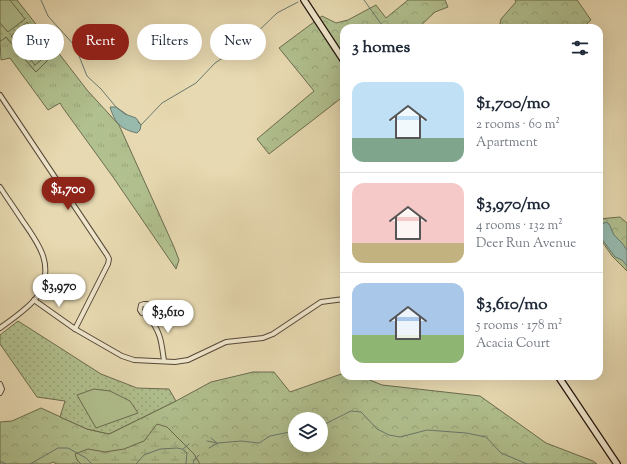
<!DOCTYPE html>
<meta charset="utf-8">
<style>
:root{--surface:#fff;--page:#f2f2f3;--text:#1f2937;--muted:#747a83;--line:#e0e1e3;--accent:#8f2418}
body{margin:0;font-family:"Sorts Mill Goudy",serif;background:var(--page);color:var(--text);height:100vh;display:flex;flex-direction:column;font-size:15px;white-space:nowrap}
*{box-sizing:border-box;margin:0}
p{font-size:13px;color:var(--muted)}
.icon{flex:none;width:22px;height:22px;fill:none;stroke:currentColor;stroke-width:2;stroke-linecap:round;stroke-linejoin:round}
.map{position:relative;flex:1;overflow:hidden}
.drawer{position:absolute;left:340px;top:24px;width:263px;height:356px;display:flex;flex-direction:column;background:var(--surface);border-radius:12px;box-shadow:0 4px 16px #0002}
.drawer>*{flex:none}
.hud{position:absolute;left:12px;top:24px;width:268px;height:36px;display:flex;gap:8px}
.tools{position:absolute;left:288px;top:412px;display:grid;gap:8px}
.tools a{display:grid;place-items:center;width:40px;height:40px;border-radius:50%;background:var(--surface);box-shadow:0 4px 16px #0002;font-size:20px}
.price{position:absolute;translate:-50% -34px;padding:0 9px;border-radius:14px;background:#fff;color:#222;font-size:13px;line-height:26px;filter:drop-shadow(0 1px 2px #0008)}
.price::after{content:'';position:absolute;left:50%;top:24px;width:12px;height:9px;margin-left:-6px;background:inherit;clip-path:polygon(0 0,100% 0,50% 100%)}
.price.current{background:var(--accent);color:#fff}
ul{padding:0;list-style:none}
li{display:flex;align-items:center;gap:12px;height:100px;padding:0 12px}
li+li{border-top:1px solid var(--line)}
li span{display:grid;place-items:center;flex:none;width:112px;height:80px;border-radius:12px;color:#555}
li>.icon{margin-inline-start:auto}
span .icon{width:48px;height:48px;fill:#fffc;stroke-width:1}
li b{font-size:17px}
h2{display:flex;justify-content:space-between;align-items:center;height:48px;padding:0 12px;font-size:17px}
.pill{padding:0 14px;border-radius:18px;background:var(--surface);box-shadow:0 4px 16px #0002;font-size:14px;line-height:36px}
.pill.current{background:var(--accent);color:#fff}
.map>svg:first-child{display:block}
</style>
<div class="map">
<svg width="627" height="464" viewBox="0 0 627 464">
<defs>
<pattern id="grass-tufts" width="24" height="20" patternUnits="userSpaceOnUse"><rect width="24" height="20" fill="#b1c08f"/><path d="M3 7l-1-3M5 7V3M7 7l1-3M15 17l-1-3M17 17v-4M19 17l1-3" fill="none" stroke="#98a47a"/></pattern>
<pattern id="forest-crowns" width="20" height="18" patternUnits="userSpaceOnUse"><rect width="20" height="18" fill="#b1c08f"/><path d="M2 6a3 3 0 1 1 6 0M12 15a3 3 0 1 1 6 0" fill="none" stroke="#98a47a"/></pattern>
<pattern id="wetland-marsh" width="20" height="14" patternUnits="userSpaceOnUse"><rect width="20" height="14" fill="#b1c08f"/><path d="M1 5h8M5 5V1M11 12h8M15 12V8" fill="none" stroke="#98a47a"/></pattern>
<pattern id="park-dots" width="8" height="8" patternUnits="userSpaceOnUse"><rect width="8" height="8" fill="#b1c08f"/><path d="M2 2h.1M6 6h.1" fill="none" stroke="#98a47a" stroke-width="1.8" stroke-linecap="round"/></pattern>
</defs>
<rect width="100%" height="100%" fill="#e7d9b1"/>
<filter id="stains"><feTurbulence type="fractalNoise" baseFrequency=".005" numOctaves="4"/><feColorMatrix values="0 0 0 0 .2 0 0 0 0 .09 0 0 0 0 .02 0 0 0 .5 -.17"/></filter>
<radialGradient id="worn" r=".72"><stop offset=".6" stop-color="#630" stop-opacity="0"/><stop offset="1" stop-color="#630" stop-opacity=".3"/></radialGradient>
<polygon fill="url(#grass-tufts)" stroke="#6c6c4f" points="6,37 36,72 57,51 87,90 119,125 174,247 179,260 176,269 113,177 63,108 60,103 48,110 10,58 1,60 0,41"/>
<g fill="url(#forest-crowns)" stroke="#6c6c4f" fill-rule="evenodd">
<polygon points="408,0 445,0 448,7 435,12 418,28 344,28 344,57 340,61 344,68 344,96 269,154 257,139 314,91 279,48 322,16 336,23 348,20 376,5 386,18"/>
<polygon points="515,0 577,0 591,20 582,28 499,28 501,19 516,2"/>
<polygon points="620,217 627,223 627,271 612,256 599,237 599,219"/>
<path d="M253,372H274L290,392L344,373V376H360L382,385L480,396L546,443L593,461L597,464H56L53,462L49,464H0V422L12,421L41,408L87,429L109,434L176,401L211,382ZM295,419H321V445H295Z"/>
</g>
<polygon fill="url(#wetland-marsh)" stroke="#6c6c4f" points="157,424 167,427 194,454 200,464 81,464 77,460 75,454 88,449 105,452 124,449 144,441"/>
<g fill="url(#park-dots)" stroke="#6c6c4f">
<polygon points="0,0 17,0 57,51 36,72 6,37 1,41 0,39"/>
<polygon points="18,321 101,374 137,388 169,389 176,401 109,434 87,429 60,417 65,401 37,397 0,344 0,335"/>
</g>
<g fill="#b1c08f" stroke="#6c6c4f">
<polygon points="0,0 10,0 25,19 8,32 0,23"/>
<polygon points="27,22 51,52 35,65 11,36"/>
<polygon points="94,389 110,391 130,401 138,413 96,428 77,395"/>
</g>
<g fill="#97baad" stroke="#6a796e">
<path d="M110,107H116L125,114L136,118L141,125L140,130L137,133C120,129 115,123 110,107Z"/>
<polygon points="606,222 609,224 614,235 622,243 627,250 627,266 622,260 615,257 599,235 599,226"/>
</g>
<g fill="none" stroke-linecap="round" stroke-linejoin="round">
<g stroke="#6a796e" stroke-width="1">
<polyline points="41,0 48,16 75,46 87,76 101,89 116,107 126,114"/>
<polyline points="364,0 384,28"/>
<polyline points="138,122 141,125 162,103 196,83 215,63 247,42 277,13 298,2"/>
<polyline points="599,215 603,223"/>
<polyline points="321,426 351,411 361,412 377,429 389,435 400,437 427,430 466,433 486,437 501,453 527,464"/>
<polyline points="211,438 217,443"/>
<polyline points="207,441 217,443"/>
<polyline points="209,448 218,443 241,441 259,443 270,436 295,431"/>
<polyline points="183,449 189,444"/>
<polyline points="0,461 6,464"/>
<polyline points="30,464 58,448 68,448 86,458 92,464"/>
<polyline points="136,464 144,455 160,449 177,448 182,449 187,453 186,464"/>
<polyline points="193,464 194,460 199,455"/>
</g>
<defs>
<g id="minor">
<polyline points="0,95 107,255 109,259 108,264 75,329"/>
<path d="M0,187C7,198 15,209 22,220C38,243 55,264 39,294C33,304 10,321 0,328"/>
<polyline points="34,300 75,329 122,356 134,360 175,362 188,360 226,342 263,338 273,334 321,302 344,299"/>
<polygon points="144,304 147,304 149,306 148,315 142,313 140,310 141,305"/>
<path d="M148,315C161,334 161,339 164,361"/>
<polyline points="0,384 2,389 0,393"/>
</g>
<g id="secondary">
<polyline points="304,0 344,61"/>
<polyline points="558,376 617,464"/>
</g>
</defs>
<use href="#minor" stroke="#564838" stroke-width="6"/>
<use href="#secondary" stroke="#26170f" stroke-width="8"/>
<use href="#minor" stroke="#efe6cc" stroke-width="4"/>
<use href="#secondary" stroke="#efe6cc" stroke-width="5.5"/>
</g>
<rect width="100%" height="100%" filter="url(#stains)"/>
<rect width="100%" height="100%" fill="url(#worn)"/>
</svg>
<div class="tools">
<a><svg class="icon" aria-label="layers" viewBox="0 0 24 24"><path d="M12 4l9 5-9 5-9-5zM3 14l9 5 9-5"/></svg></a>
</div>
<b class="price current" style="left:68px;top:211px">$1,700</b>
<b class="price" style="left:59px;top:308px">$3,970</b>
<b class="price" style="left:168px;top:334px">$3,610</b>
<div class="hud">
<a class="pill">Buy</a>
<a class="pill current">Rent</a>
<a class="pill">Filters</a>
<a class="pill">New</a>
</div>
<section class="drawer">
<h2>3 homes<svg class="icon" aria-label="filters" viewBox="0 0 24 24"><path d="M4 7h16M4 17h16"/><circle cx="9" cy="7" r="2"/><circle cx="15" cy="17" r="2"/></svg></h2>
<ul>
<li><span style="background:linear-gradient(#bfe0f5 70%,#7fa58c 0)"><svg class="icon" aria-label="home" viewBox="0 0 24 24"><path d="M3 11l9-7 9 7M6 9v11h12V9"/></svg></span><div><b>$1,700/mo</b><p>2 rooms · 60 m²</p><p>Apartment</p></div></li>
<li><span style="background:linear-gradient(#f6c9c9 75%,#c2b280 0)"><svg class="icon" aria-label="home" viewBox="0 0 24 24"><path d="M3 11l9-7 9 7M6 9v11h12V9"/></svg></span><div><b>$3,970/mo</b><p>4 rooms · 132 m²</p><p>Deer Run Avenue</p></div></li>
<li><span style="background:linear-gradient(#a9c7e8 65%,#8fb573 0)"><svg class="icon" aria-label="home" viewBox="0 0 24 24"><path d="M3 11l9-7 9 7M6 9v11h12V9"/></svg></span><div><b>$3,610/mo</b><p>5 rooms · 178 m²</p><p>Acacia Court</p></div></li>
</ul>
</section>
</div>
